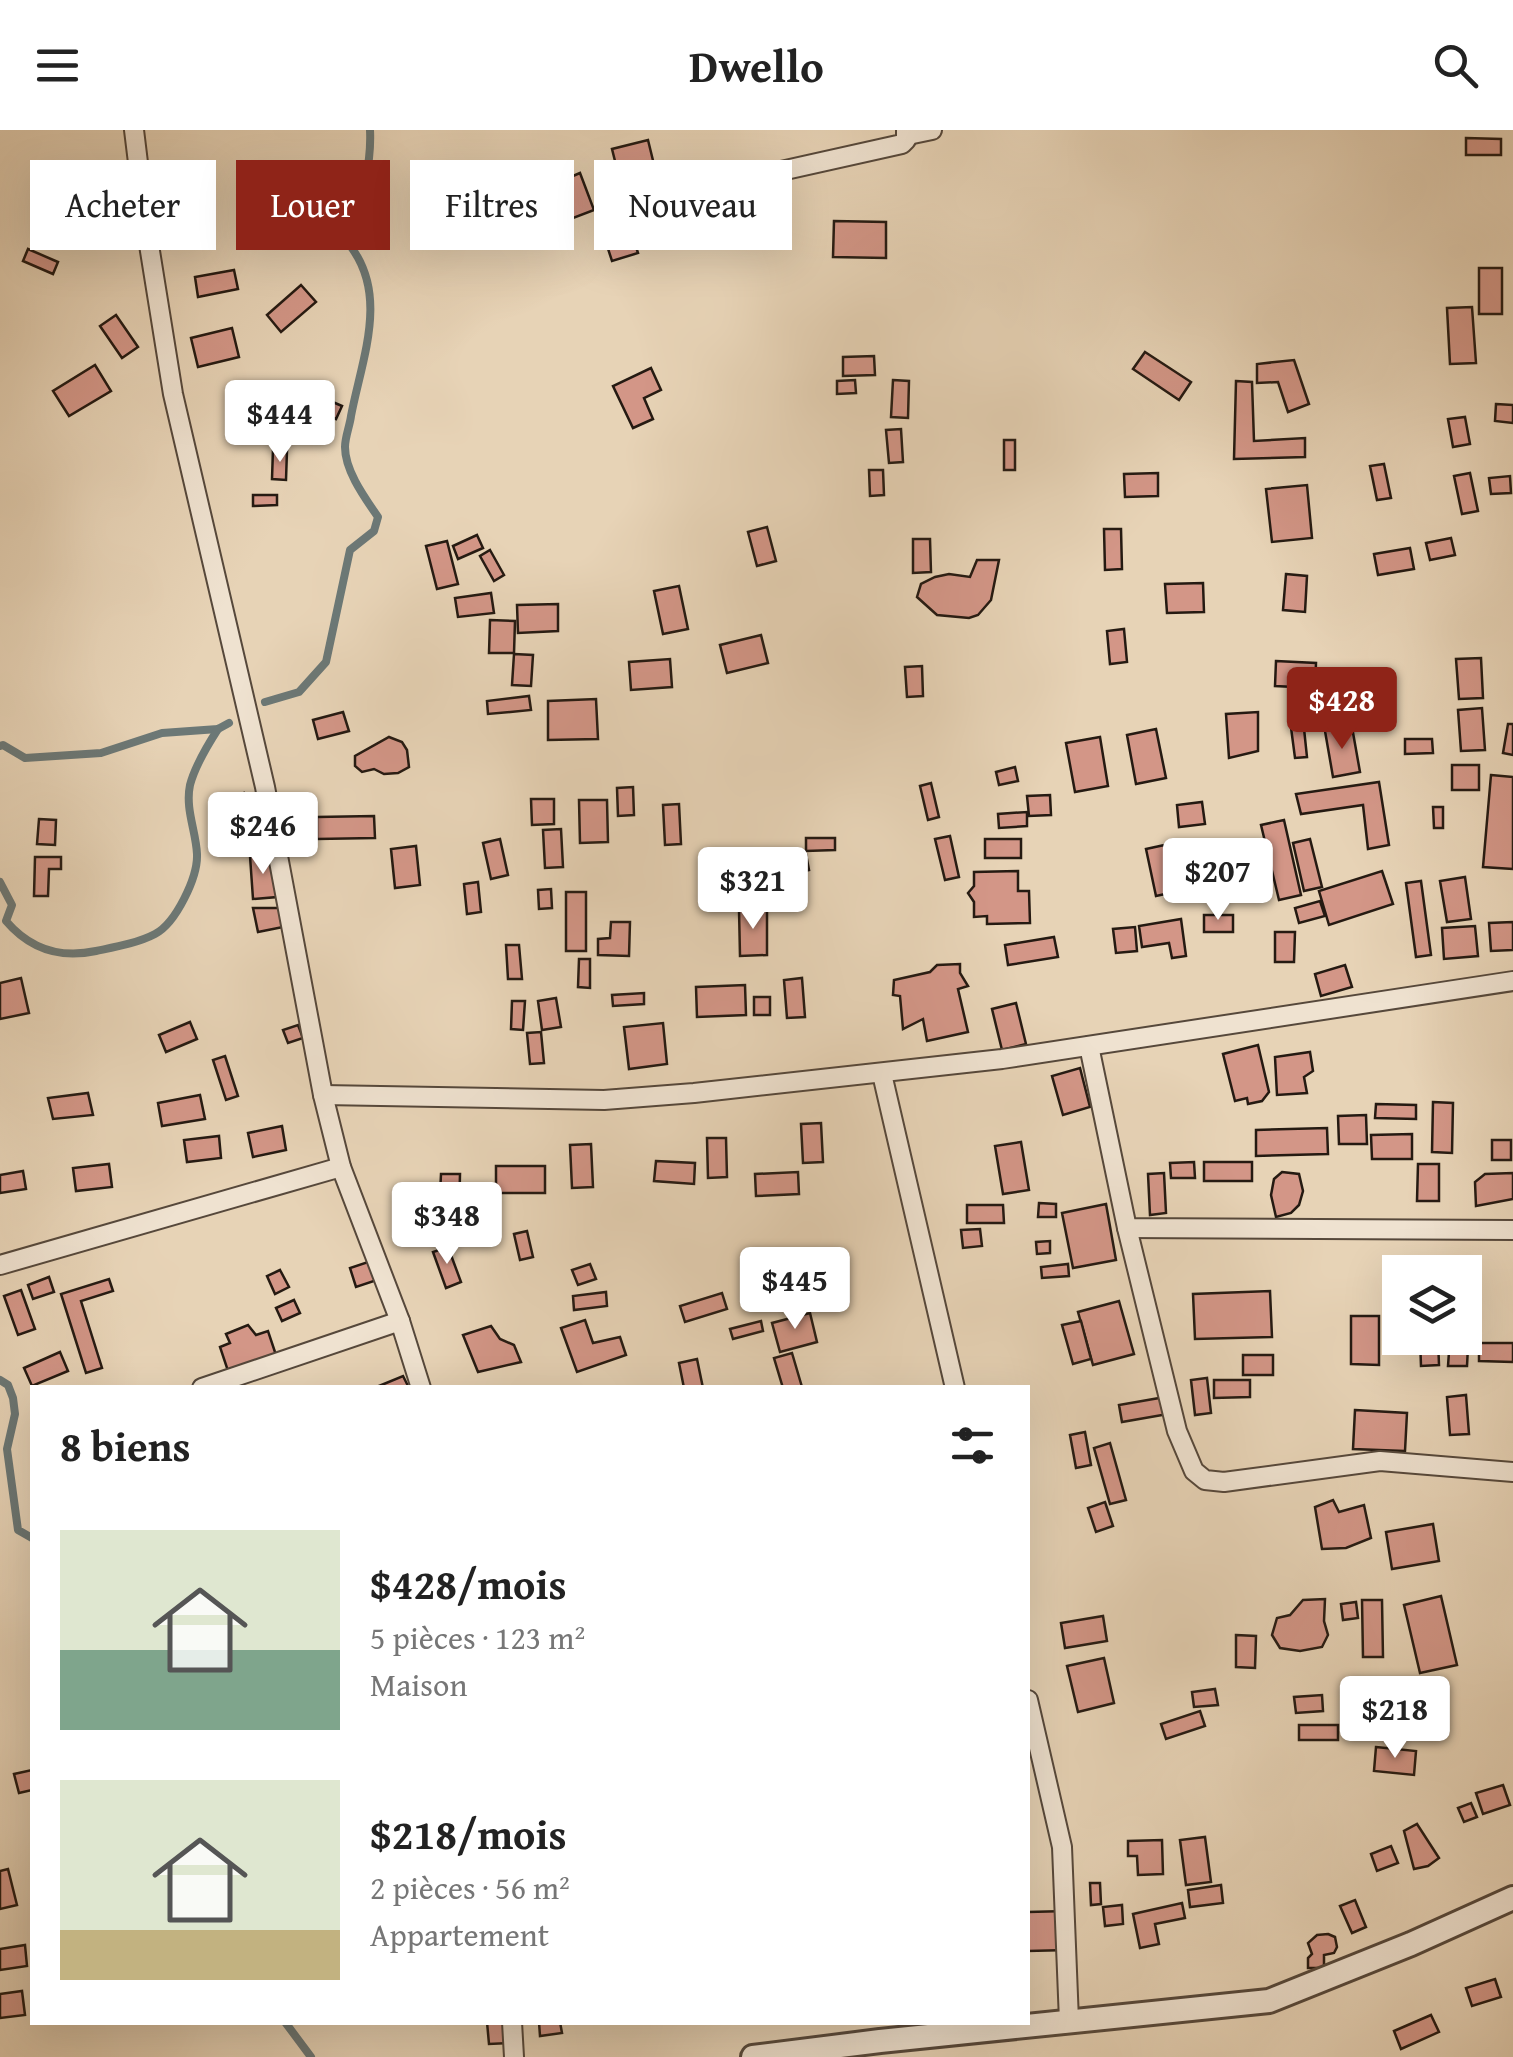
<!DOCTYPE html>
<html lang="fr">
<meta charset="utf-8">
<style>
:root{--surface:#fff;--page:#f2f2f2;--text:#222;--muted:#767676;--accent:#8f2418}
body{margin:0;font-family:"Gentium Book Plus",serif;background:var(--page);color:var(--text);height:100vh;display:flex;flex-direction:column;font-size:38px;white-space:nowrap}
*{box-sizing:border-box;margin:0}
p{font-size:32px;color:var(--muted)}
.icon{flex:none;width:55px;height:55px;fill:none;stroke:currentColor;stroke-width:2;stroke-linecap:round;stroke-linejoin:round}
.map{position:relative;flex:1;overflow:hidden}
.drawer{position:absolute;left:30px;top:1255px;width:1000px;height:640px;display:flex;flex-direction:column;background:var(--surface);border-radius:0px;box-shadow:0 10px 40px #0002}
.drawer>*{flex:none}
.guide{position:absolute;left:30px;top:30px;width:1000px;height:90px;display:flex;gap:20px}
.buttons{position:absolute;left:1382px;top:1125px;display:grid;gap:20px}
.buttons a{display:grid;place-items:center;width:100px;height:100px;border-radius:0px;background:var(--surface);box-shadow:0 10px 40px #0002;font-size:50px}
.price{position:absolute;translate:-50% -85px;padding:0 22px;border-radius:10px;background:#fff;color:#222;font-size:32px;line-height:65px;filter:drop-shadow(0 2px 5px #0008)}
.price::after{content:'';position:absolute;left:50%;top:60px;width:30px;height:22px;margin-left:-15px;background:inherit;clip-path:polygon(0 0,100% 0,50% 100%)}
.price.current{background:var(--accent);color:#fff}
ul{padding:0;list-style:none}
li{display:flex;align-items:center;gap:30px;height:250px;padding:0 30px}
li span{display:grid;place-items:center;flex:none;width:280px;height:200px;border-radius:0px;color:#555}
li>.icon{margin-inline-start:auto}
span .icon{width:120px;height:120px;fill:#fffc;stroke-width:1}
li b{font-size:42px}
h2{display:flex;justify-content:space-between;align-items:center;height:120px;padding:0 30px;font-size:42px}
.tag{padding:0 35px;border-radius:0px;background:var(--surface);box-shadow:0 10px 40px #0002;font-size:35px;line-height:90px}
.tag.current{background:var(--accent);color:#fff}
header{display:flex;justify-content:space-between;align-items:center;height:130px;padding:0 30px;background:var(--surface);font-size:45px;font-weight:700}
.map>svg:first-child{display:block}
</style>
<header><svg class="icon" aria-label="menu" viewBox="0 0 24 24"><path d="M4 6h16M4 12h16M4 18h16"/></svg>Dwello<svg class="icon" aria-label="search" viewBox="0 0 24 24"><circle cx="10" cy="10" r="6"/><path d="M15 15l6 6"/></svg></header>
<div class="map">
<svg width="1513" height="1927" viewBox="0 0 1513 1927">
<rect width="100%" height="100%" fill="#e7d3b6"/>
<filter id="stains"><feTurbulence type="fractalNoise" baseFrequency=".002" numOctaves="4"/><feColorMatrix values="0 0 0 0 .2 0 0 0 0 .09 0 0 0 0 .02 0 0 0 .5 -.17"/></filter>
<radialGradient id="worn" r=".72"><stop offset=".6" stop-color="#630" stop-opacity="0"/><stop offset="1" stop-color="#630" stop-opacity=".3"/></radialGradient>
<g fill="none" stroke-linecap="round" stroke-linejoin="round">
<g stroke="#6c7876" stroke-width="8">
<path d="M265,572L299,562L326,532L350,420L374,401L378,387C365,368 345,341 345,317C345,307 350,295 351,286C362,228 390,164 348,113C359,76 372,39 370,0"/>
<polyline points="0,616 3,615 25,628 101,623 162,603 218,599 229,593"/>
<path d="M0,752L12,775L6,791C29,818 59,829 96,821C115,817 138,813 155,804C176,793 198,747 197,724C196,701 185,679 190,655C195,636 207,616 218,599"/>
<polyline points="0,1250 8,1255 13,1268 15,1284 7,1319 18,1400 32,1408"/>
<polyline points="285,1892 311,1927"/>
</g>
</g>
<g fill="#d39687" stroke="#251a12" stroke-width="2.5">
<polygon points="1466,8 1501,9 1501,25 1466,25"/>
<polygon points="648,10 658,51 622,59 612,19"/>
<polygon points="580,43 594,80 568,90 554,54"/>
<polygon points="207,84 211,105 168,112 165,92"/>
<polygon points="627,89 638,123 612,131 601,97"/>
<polygon points="834,91 886,92 886,128 833,127"/>
<polygon points="28,119 58,132 53,144 23,131"/>
<rect x="1479" y="138" width="23" height="46"/>
<polygon points="234,140 238,159 198,167 195,147"/>
<polygon points="301,155 316,172 281,202 267,185"/>
<polygon points="1472,177 1476,233 1450,234 1447,178"/>
<polygon points="116,185 138,217 122,228 100,196"/>
<polygon points="232,198 239,227 198,237 191,208"/>
<polygon points="1145,222 1191,252 1179,270 1133,239"/>
<polygon points="874,226 875,245 843,246 843,227"/>
<polygon points="1294,230 1309,274 1288,282 1278,252 1257,253 1257,234"/>
<polygon points="95,235 111,261 69,286 53,261"/>
<polygon points="651,238 661,260 644,268 653,289 633,298 613,256"/>
<polygon points="855,250 856,263 837,264 837,251"/>
<polygon points="893,250 909,251 908,288 891,287"/>
<polygon points="1236,251 1252,252 1254,311 1305,308 1305,327 1234,329"/>
<polygon points="277,258 298,259 297,293 276,292"/>
<polygon points="314,264 342,276 336,289 308,277"/>
<polygon points="1496,274 1513,275 1513,293 1495,291"/>
<polygon points="1465,287 1470,314 1453,317 1448,289"/>
<polygon points="901,299 903,332 889,333 886,300"/>
<rect x="1004" y="310" width="11" height="30"/>
<polygon points="273,319 287,320 286,350 272,349"/>
<polygon points="1384,334 1391,368 1377,370 1370,336"/>
<polygon points="869,340 883,340 884,365 870,366"/>
<polygon points="1158,343 1158,366 1125,367 1124,344"/>
<polygon points="1470,343 1478,381 1462,384 1454,346"/>
<polygon points="1510,346 1511,363 1491,364 1489,348"/>
<polygon points="1307,355 1312,408 1272,412 1266,359"/>
<polygon points="253,365 277,365 277,375 253,376"/>
<polygon points="767,397 776,431 757,436 748,402"/>
<polygon points="1104,399 1121,399 1122,439 1105,440"/>
<polygon points="477,405 483,418 458,429 453,416"/>
<polygon points="1451,408 1455,425 1430,430 1426,413"/>
<polygon points="913,409 930,409 931,442 913,443"/>
<polygon points="447,411 458,454 437,459 426,416"/>
<polygon points="1410,418 1414,439 1378,445 1374,424"/>
<polygon points="490,420 504,445 494,451 480,426"/>
<polygon points="977,430 999,430 991,470 978,485 969,488 937,485 917,467 921,454 935,447 949,444 970,447"/>
<polygon points="1286,444 1307,446 1305,482 1283,480"/>
<polygon points="1203,453 1204,482 1167,483 1165,454"/>
<polygon points="679,456 688,499 663,504 654,461"/>
<polygon points="491,463 494,483 458,487 455,468"/>
<polygon points="558,474 558,501 518,503 517,475"/>
<polygon points="490,490 515,491 514,523 489,523"/>
<polygon points="1124,499 1127,532 1110,534 1107,501"/>
<polygon points="761,505 768,533 727,543 720,515"/>
<polygon points="514,524 533,525 531,556 512,555"/>
<polygon points="1481,528 1483,568 1459,569 1456,529"/>
<polygon points="670,529 672,557 631,560 629,532"/>
<polygon points="1276,531 1316,533 1315,558 1275,556"/>
<polygon points="922,536 923,566 907,567 905,537"/>
<polygon points="529,566 531,580 488,584 487,571"/>
<polygon points="596,569 598,609 548,610 548,571"/>
<polygon points="1482,578 1485,620 1461,621 1458,580"/>
<polygon points="343,582 349,601 318,609 313,590"/>
<polygon points="1258,582 1258,621 1229,628 1226,584"/>
<polygon points="1303,589 1307,627 1295,628 1290,590"/>
<polygon points="1508,594 1513,594 1513,625 1503,623"/>
<polygon points="1352,597 1360,642 1333,647 1325,601"/>
<polygon points="1156,599 1166,648 1136,654 1127,605"/>
<polygon points="389,607 402,612 407,620 409,637 398,643 384,644 374,639 362,642 355,636 355,626"/>
<polygon points="1100,607 1108,656 1075,662 1066,613"/>
<polygon points="1405,609 1432,609 1433,623 1405,624"/>
<rect x="1452" y="635" width="27" height="25"/>
<polygon points="1015,637 1018,651 999,655 996,642"/>
<polygon points="1491,645 1513,647 1513,739 1483,737"/>
<polygon points="1379,652 1389,715 1368,719 1363,675 1301,684 1296,664"/>
<polygon points="931,653 939,687 928,690 920,656"/>
<polygon points="633,657 634,685 618,686 617,658"/>
<polygon points="244,663 248,679 223,684 219,668"/>
<polygon points="1050,665 1051,685 1029,686 1027,666"/>
<polygon points="531,669 554,669 554,694 532,695"/>
<polygon points="579,670 607,670 608,712 580,713"/>
<polygon points="1202,672 1205,694 1179,697 1177,675"/>
<polygon points="679,674 681,714 665,715 663,675"/>
<polygon points="1433,677 1443,677 1443,698 1434,698"/>
<polygon points="1027,682 1027,696 999,698 998,684"/>
<polygon points="374,686 375,708 317,709 317,687"/>
<polygon points="39,689 56,690 55,715 37,714"/>
<polygon points="1284,690 1301,765 1279,770 1261,695"/>
<polygon points="561,699 563,737 545,738 543,700"/>
<polygon points="950,706 959,747 945,750 935,709"/>
<polygon points="806,708 835,708 835,720 806,721"/>
<polygon points="500,709 508,745 491,749 483,713"/>
<rect x="985" y="709" width="36" height="19"/>
<polygon points="1310,709 1322,757 1304,761 1293,713"/>
<polygon points="1169,714 1179,761 1156,766 1146,719"/>
<polygon points="416,716 420,755 395,758 391,719"/>
<polygon points="273,724 277,767 253,769 250,726"/>
<polygon points="806,724 809,740 772,748 768,732"/>
<polygon points="35,727 61,727 61,739 49,739 48,766 34,766"/>
<polygon points="1018,741 1018,761 1029,761 1030,793 987,794 987,786 974,787 974,772 968,763 974,756 974,742"/>
<polygon points="1382,741 1393,774 1329,795 1319,761"/>
<polygon points="1465,747 1471,789 1447,792 1440,751"/>
<polygon points="1421,751 1431,825 1416,827 1406,753"/>
<polygon points="478,752 481,782 467,784 464,754"/>
<polygon points="551,759 552,778 539,779 538,760"/>
<rect x="566" y="762" width="20" height="59"/>
<polygon points="1320,771 1325,786 1299,793 1295,778"/>
<polygon points="253,778 281,778 283,797 258,802"/>
<polygon points="767,778 767,825 740,826 739,779"/>
<rect x="1204" y="785" width="29" height="17"/>
<polygon points="1181,789 1186,826 1172,828 1169,813 1142,817 1139,796"/>
<polygon points="611,792 630,792 629,826 598,825 598,809 610,808"/>
<polygon points="1513,792 1513,820 1491,821 1489,793"/>
<polygon points="1475,796 1478,826 1444,829 1442,798"/>
<polygon points="1135,797 1137,821 1116,823 1113,799"/>
<polygon points="1275,802 1295,802 1294,832 1275,832"/>
<polygon points="1054,807 1058,827 1008,835 1005,815"/>
<polygon points="506,815 519,815 522,849 508,849"/>
<polygon points="579,829 590,829 590,858 578,857"/>
<polygon points="960,834 960,843 968,856 958,859 968,902 927,911 923,889 903,899 900,866 893,865 894,850 930,842 937,835"/>
<polygon points="1345,835 1352,857 1321,866 1315,844"/>
<polygon points="21,848 29,883 0,889 0,853"/>
<polygon points="802,848 805,887 787,888 784,850"/>
<polygon points="745,855 746,885 697,887 696,857"/>
<polygon points="644,863 644,874 613,876 612,865"/>
<rect x="754" y="867" width="16" height="18"/>
<polygon points="556,868 561,897 542,900 538,871"/>
<polygon points="512,871 525,871 523,900 511,899"/>
<polygon points="1016,873 1026,914 1002,920 992,879"/>
<polygon points="190,892 197,909 166,922 159,905"/>
<polygon points="663,893 667,934 629,939 624,897"/>
<polygon points="298,895 303,908 288,913 283,900"/>
<polygon points="541,902 544,933 530,934 527,903"/>
<polygon points="1258,915 1269,962 1262,971 1248,974 1247,968 1235,971 1223,924"/>
<polygon points="1310,922 1313,941 1304,947 1307,963 1277,965 1275,927"/>
<polygon points="225,926 238,966 226,970 213,930"/>
<polygon points="1080,938 1090,977 1063,985 1052,946"/>
<polygon points="88,963 93,985 53,989 48,968"/>
<polygon points="200,965 205,989 162,996 158,973"/>
<polygon points="1433,972 1453,973 1452,1023 1432,1022"/>
<polygon points="1376,974 1416,975 1416,989 1375,988"/>
<polygon points="1366,985 1367,1014 1339,1014 1338,986"/>
<polygon points="821,993 823,1032 803,1033 801,994"/>
<polygon points="282,996 286,1020 253,1027 248,1003"/>
<polygon points="1327,998 1328,1024 1256,1026 1256,1000"/>
<polygon points="1412,1004 1412,1029 1372,1029 1371,1005"/>
<polygon points="219,1006 221,1028 187,1032 184,1010"/>
<polygon points="707,1008 726,1008 727,1047 708,1048"/>
<rect x="1492" y="1010" width="19" height="20"/>
<polygon points="1021,1012 1029,1060 1003,1064 995,1016"/>
<polygon points="591,1014 593,1057 572,1058 570,1015"/>
<polygon points="656,1031 695,1033 694,1054 654,1051"/>
<polygon points="1194,1032 1195,1048 1171,1048 1170,1033"/>
<rect x="1204" y="1032" width="48" height="19"/>
<polygon points="109,1034 112,1057 76,1061 73,1038"/>
<polygon points="1418,1034 1439,1034 1439,1071 1417,1071"/>
<rect x="496" y="1036" width="49" height="27"/>
<polygon points="23,1041 26,1059 0,1063 0,1045"/>
<polygon points="798,1042 799,1064 756,1066 755,1044"/>
<polygon points="1282,1042 1299,1044 1303,1061 1299,1075 1291,1083 1276,1087 1271,1065 1274,1049"/>
<polygon points="1164,1043 1166,1083 1150,1085 1148,1044"/>
<polygon points="1513,1043 1513,1069 1476,1076 1475,1052 1485,1044"/>
<polygon points="441,1044 460,1044 459,1086 439,1085"/>
<polygon points="1039,1073 1056,1074 1056,1087 1038,1087"/>
<polygon points="1106,1074 1116,1130 1073,1138 1062,1083"/>
<polygon points="967,1075 1003,1075 1004,1093 967,1093"/>
<polygon points="495,1092 495,1102 470,1104 470,1094"/>
<polygon points="980,1099 982,1116 963,1118 961,1100"/>
<polygon points="527,1101 533,1127 520,1130 514,1104"/>
<polygon points="1050,1111 1050,1123 1037,1124 1036,1112"/>
<polygon points="448,1117 461,1152 446,1158 433,1122"/>
<polygon points="374,1130 380,1149 356,1157 350,1138"/>
<polygon points="590,1134 596,1149 578,1155 572,1140"/>
<polygon points="788,1134 797,1172 769,1180 759,1142"/>
<polygon points="1068,1134 1069,1146 1042,1148 1041,1137"/>
<polygon points="280,1140 289,1157 275,1164 267,1146"/>
<polygon points="49,1147 54,1162 33,1169 28,1155"/>
<polygon points="109,1149 113,1161 81,1171 102,1238 86,1243 61,1164"/>
<polygon points="21,1160 35,1199 18,1205 4,1166"/>
<polygon points="1270,1161 1272,1207 1195,1209 1193,1164"/>
<polygon points="606,1162 607,1176 574,1180 573,1166"/>
<polygon points="722,1163 727,1179 685,1192 680,1176"/>
<polygon points="294,1170 300,1183 282,1191 276,1178"/>
<polygon points="1119,1171 1134,1224 1093,1235 1078,1182"/>
<polygon points="810,1183 817,1212 780,1222 772,1193"/>
<polygon points="1351,1186 1379,1186 1379,1235 1351,1234"/>
<polygon points="585,1190 593,1213 620,1207 626,1225 577,1242 561,1198"/>
<polygon points="761,1191 763,1201 733,1209 730,1199"/>
<polygon points="1081,1191 1091,1229 1073,1234 1062,1195"/>
<polygon points="248,1195 256,1205 268,1201 278,1231 230,1247 220,1217 230,1213 226,1204"/>
<polygon points="491,1196 500,1209 514,1215 521,1232 478,1242 463,1205"/>
<polygon points="1465,1197 1469,1197 1467,1236 1448,1236 1450,1208 1465,1208"/>
<polygon points="1420,1208 1438,1208 1439,1235 1421,1236"/>
<polygon points="1479,1213 1513,1213 1513,1232 1479,1231"/>
<polygon points="60,1222 68,1241 32,1256 24,1238"/>
<polygon points="792,1223 802,1257 783,1258 774,1228"/>
<rect x="1243" y="1225" width="30" height="20"/>
<polygon points="697,1229 703,1258 684,1258 679,1233"/>
<polygon points="403,1246 409,1258 380,1258 379,1256"/>
<polygon points="1207,1248 1211,1283 1195,1285 1191,1250"/>
<polygon points="1214,1250 1250,1250 1250,1267 1214,1268"/>
<polygon points="1466,1265 1469,1304 1450,1305 1447,1267"/>
<polygon points="1165,1267 1168,1284 1122,1292 1119,1275"/>
<polygon points="1355,1280 1407,1283 1405,1321 1353,1319"/>
<polygon points="1085,1302 1091,1335 1076,1338 1070,1305"/>
<polygon points="1110,1313 1126,1370 1110,1374 1094,1318"/>
<polygon points="1333,1370 1339,1382 1364,1375 1371,1408 1346,1418 1322,1419 1315,1377"/>
<polygon points="1105,1372 1113,1396 1096,1402 1088,1378"/>
<polygon points="1433,1394 1439,1431 1392,1439 1386,1402"/>
<polygon points="1441,1466 1457,1535 1420,1543 1404,1475"/>
<polygon points="1325,1469 1324,1491 1328,1505 1322,1517 1300,1521 1280,1518 1272,1505 1277,1488 1290,1485 1303,1470"/>
<polygon points="1362,1470 1382,1470 1383,1527 1363,1527"/>
<polygon points="1356,1472 1358,1488 1343,1490 1341,1474"/>
<polygon points="1103,1486 1107,1511 1065,1518 1061,1493"/>
<polygon points="1236,1505 1256,1506 1255,1538 1236,1537"/>
<polygon points="1104,1528 1114,1573 1078,1582 1067,1536"/>
<polygon points="1215,1559 1218,1575 1194,1577 1192,1562"/>
<polygon points="1322,1565 1323,1581 1296,1583 1294,1567"/>
<polygon points="1200,1581 1205,1596 1166,1609 1161,1594"/>
<rect x="1299" y="1595" width="39" height="15"/>
<polygon points="1376,1617 1416,1621 1414,1645 1374,1641"/>
<polygon points="32,1640 32,1660 19,1663 14,1644"/>
<polygon points="1503,1655 1510,1675 1483,1684 1476,1663"/>
<polygon points="1471,1673 1477,1687 1464,1692 1458,1678"/>
<polygon points="1417,1694 1439,1728 1428,1736 1414,1739 1404,1701"/>
<polygon points="1205,1707 1211,1752 1186,1755 1180,1710"/>
<polygon points="1162,1710 1163,1744 1138,1745 1137,1726 1128,1726 1128,1711"/>
<polygon points="1391,1716 1398,1733 1377,1741 1371,1724"/>
<polygon points="8,1739 17,1775 0,1779 0,1741"/>
<polygon points="1090,1753 1100,1753 1101,1774 1091,1775"/>
<polygon points="1221,1755 1223,1773 1190,1777 1188,1760"/>
<polygon points="1355,1770 1366,1797 1352,1803 1340,1776"/>
<polygon points="1182,1773 1185,1788 1155,1794 1159,1814 1140,1818 1133,1784"/>
<polygon points="1122,1775 1123,1794 1105,1796 1103,1777"/>
<polygon points="1067,1781 1068,1820 1028,1821 1028,1782"/>
<polygon points="1328,1804 1335,1807 1337,1817 1334,1823 1324,1825 1324,1838 1308,1838 1308,1828 1312,1824 1308,1813 1317,1805"/>
<polygon points="25,1815 27,1836 0,1840 0,1819"/>
<polygon points="1495,1849 1501,1867 1472,1876 1466,1858"/>
<polygon points="22,1861 25,1885 0,1888 0,1864"/>
<polygon points="1431,1885 1439,1902 1401,1919 1394,1901"/>
<polygon points="487,1892 506,1892 510,1913 489,1914"/>
<polygon points="539,1892 560,1892 562,1903 540,1906"/>
</g>
<g fill="none" stroke-linecap="round" stroke-linejoin="round">
<defs>
<g id="minor">
<polyline points="134,0 145,90 173,264 265,657 323,965 341,1037 400,1191 421,1258"/>
<polyline points="908,5 932,0"/>
<polyline points="701,59 902,14 906,10 906,0"/>
<polyline points="1089,916 1127,1098 1513,1100"/>
<polyline points="882,944 955,1258"/>
<polyline points="323,965 604,970 694,963 1002,929 1513,851"/>
<polyline points="1127,1098 1177,1301 1194,1341 1205,1350 1224,1352 1380,1331 1513,1342"/>
<polyline points="0,1135 341,1037"/>
<polyline points="202,1258 400,1191"/>
<polyline points="1028,1570 1062,1717 1069,1891"/>
<polyline points="512,1892 514,1927"/>
</g>
<polyline id="tertiary" points="753,1927 880,1911 1269,1871 1411,1814 1513,1768"/>
</defs>
<use href="#minor" stroke="#56483b" stroke-width="22"/>
<use href="#tertiary" stroke="#56483b" stroke-width="28"/>
<use href="#minor" stroke="#efe2d0" stroke-width="18"/>
<use href="#tertiary" stroke="#efe2d0" stroke-width="22"/>
</g>
<rect width="100%" height="100%" filter="url(#stains)"/>
<rect width="100%" height="100%" fill="url(#worn)"/>
</svg>
<div class="buttons">
<a><svg class="icon" aria-label="layers" viewBox="0 0 24 24"><path d="M12 4l9 5-9 5-9-5zM3 14l9 5 9-5"/></svg></a>
</div>
<b class="price" style="left:280px;top:335px">$444</b>
<b class="price current" style="left:1342px;top:622px">$428</b>
<b class="price" style="left:263px;top:747px">$246</b>
<b class="price" style="left:1218px;top:793px">$207</b>
<b class="price" style="left:753px;top:802px">$321</b>
<b class="price" style="left:447px;top:1137px">$348</b>
<b class="price" style="left:795px;top:1202px">$445</b>
<b class="price" style="left:1395px;top:1631px">$218</b>
<div class="guide">
<a class="tag">Acheter</a>
<a class="tag current">Louer</a>
<a class="tag">Filtres</a>
<a class="tag">Nouveau</a>
</div>
<section class="drawer">
<h2>8 biens<svg class="icon" aria-label="filters" viewBox="0 0 24 24"><path d="M4 7h16M4 17h16"/><circle cx="9" cy="7" r="2"/><circle cx="15" cy="17" r="2"/></svg></h2>
<ul>
<li><span style="background:linear-gradient(#dfe7d0 60%,#7fa58c 0)"><svg class="icon" aria-label="home" viewBox="0 0 24 24"><path d="M3 11l9-7 9 7M6 9v11h12V9"/></svg></span><div><b>$428/mois</b><p>5 pièces · 123 m²</p><p>Maison</p></div></li>
<li><span style="background:linear-gradient(#dfe7d0 75%,#c2b280 0)"><svg class="icon" aria-label="home" viewBox="0 0 24 24"><path d="M3 11l9-7 9 7M6 9v11h12V9"/></svg></span><div><b>$218/mois</b><p>2 pièces · 56 m²</p><p>Appartement</p></div></li>
</ul>
</section>
</div>
